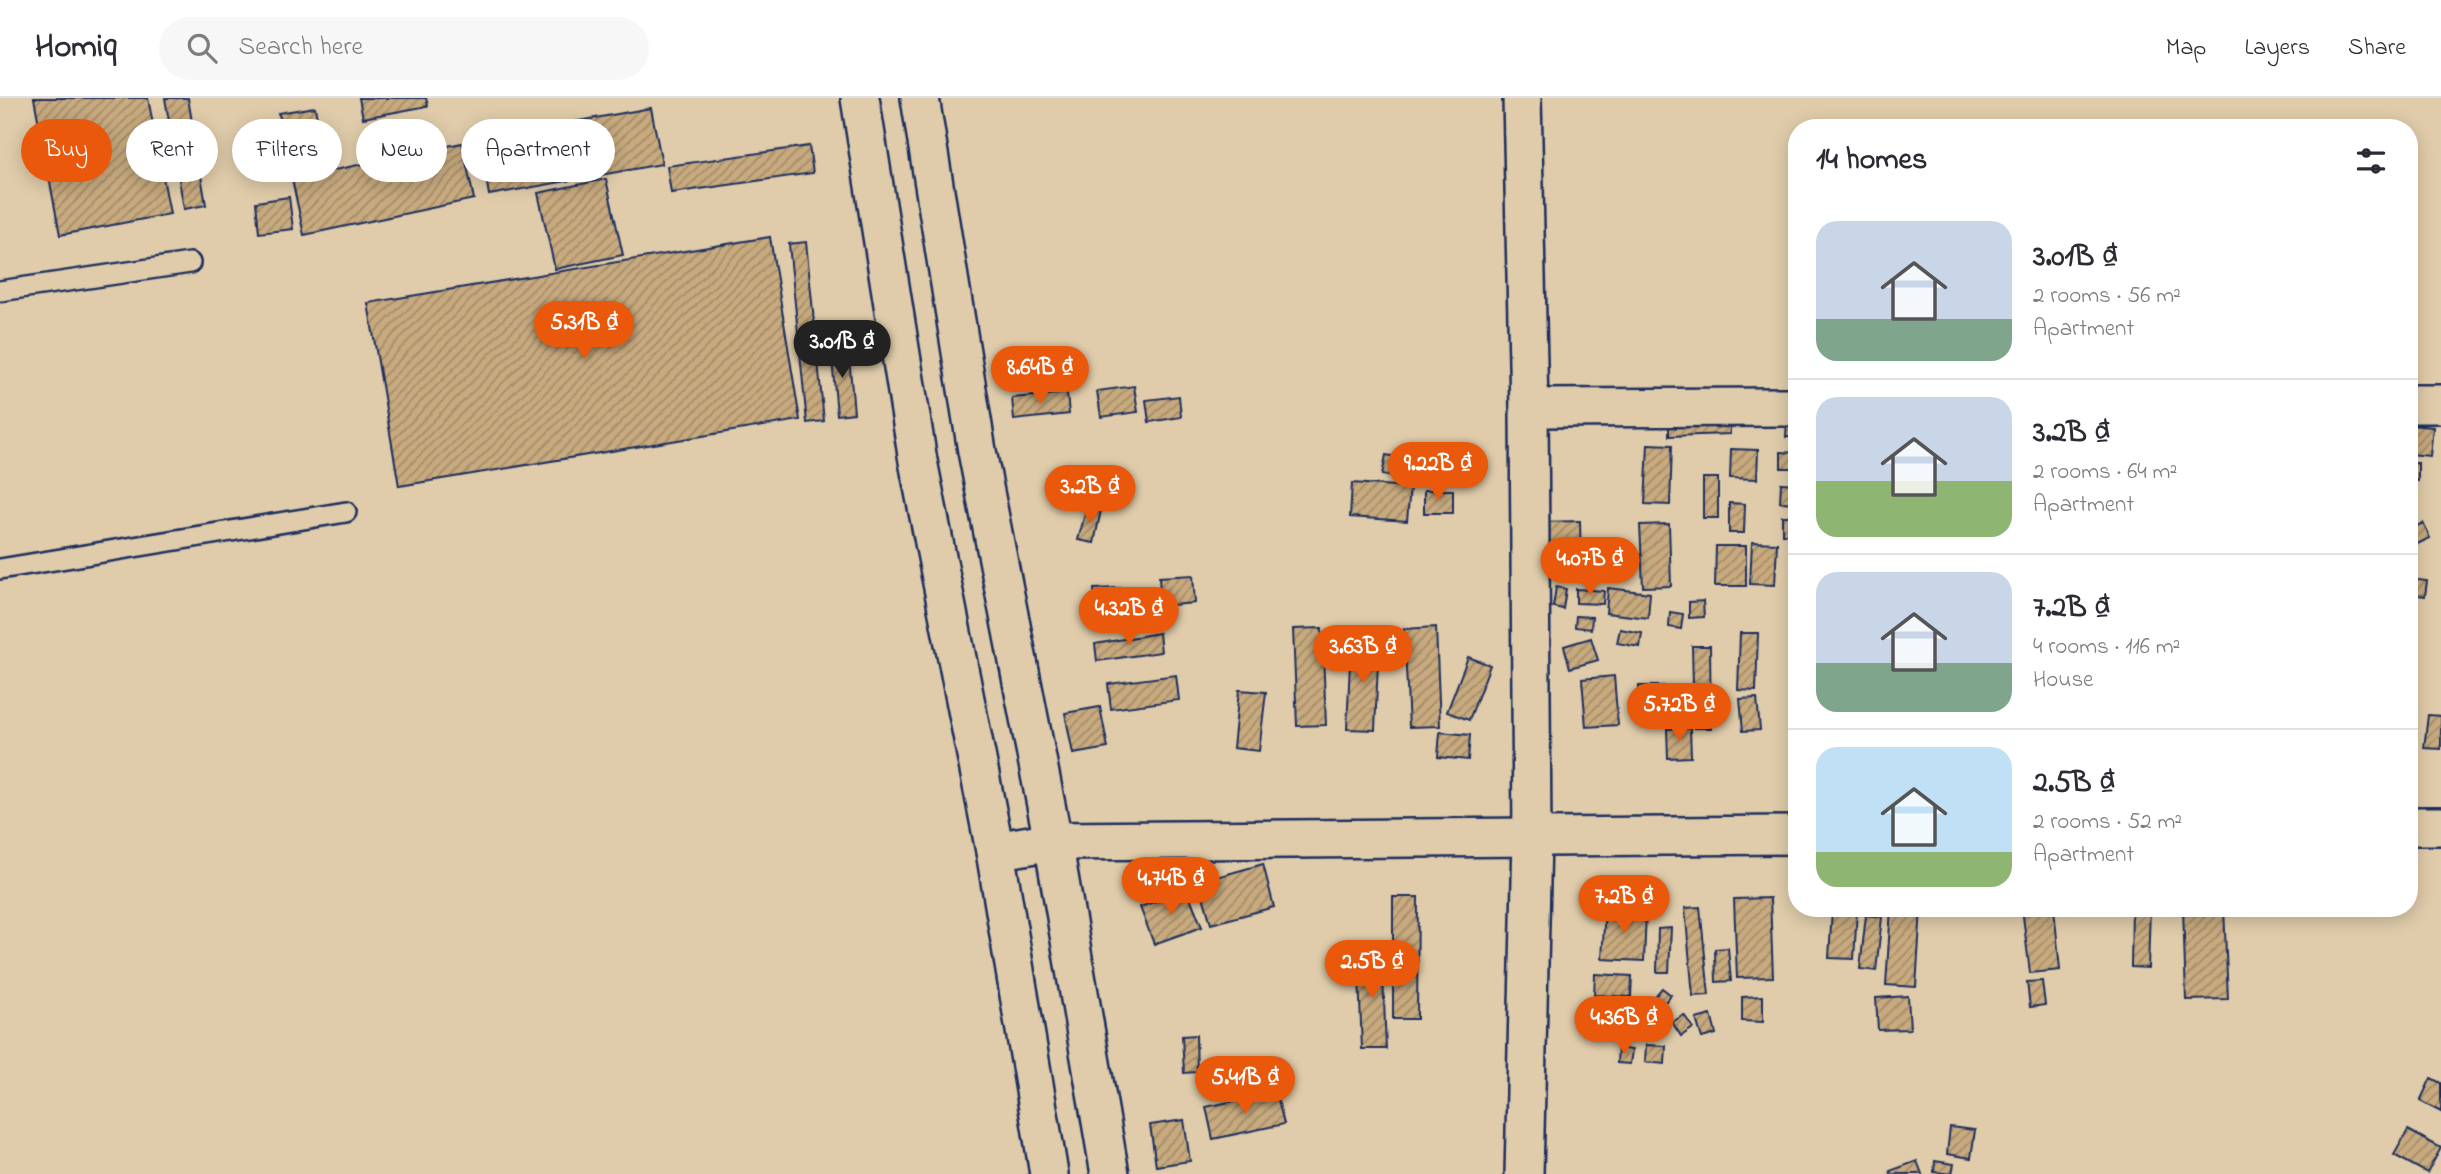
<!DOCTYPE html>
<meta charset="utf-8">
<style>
:root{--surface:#fff;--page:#f7f7f7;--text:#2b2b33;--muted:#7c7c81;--line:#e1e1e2;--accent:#ea580c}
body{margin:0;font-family:"Indie Flower",sans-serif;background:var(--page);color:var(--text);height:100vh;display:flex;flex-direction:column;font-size:26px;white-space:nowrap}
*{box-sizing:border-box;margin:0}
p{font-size:23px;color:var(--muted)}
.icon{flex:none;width:38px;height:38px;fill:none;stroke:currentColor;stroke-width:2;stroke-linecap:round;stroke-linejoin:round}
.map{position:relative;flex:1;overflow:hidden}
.panel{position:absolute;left:1788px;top:21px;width:630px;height:798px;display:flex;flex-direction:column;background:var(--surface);border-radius:28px;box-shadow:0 4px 18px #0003}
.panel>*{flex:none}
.guide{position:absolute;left:21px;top:21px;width:665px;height:63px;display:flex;gap:14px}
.price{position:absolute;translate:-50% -60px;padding:0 16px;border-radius:24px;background:var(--accent);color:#fff;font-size:23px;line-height:46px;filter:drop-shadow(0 2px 4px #0008)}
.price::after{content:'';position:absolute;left:50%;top:42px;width:21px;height:16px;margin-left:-10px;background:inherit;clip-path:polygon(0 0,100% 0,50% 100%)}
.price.active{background:#222;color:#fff}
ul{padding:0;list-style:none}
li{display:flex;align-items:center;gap:21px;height:175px;padding:0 28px}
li+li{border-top:2px solid var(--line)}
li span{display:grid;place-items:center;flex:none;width:196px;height:140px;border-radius:21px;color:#555}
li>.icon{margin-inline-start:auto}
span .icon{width:84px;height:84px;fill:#fffc;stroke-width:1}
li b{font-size:30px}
h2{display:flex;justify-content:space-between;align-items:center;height:84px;padding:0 28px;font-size:30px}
.pill{padding:0 24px;border-radius:32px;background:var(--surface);box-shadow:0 4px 18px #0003;font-size:24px;line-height:63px}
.pill.active{background:var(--accent);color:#fff}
header{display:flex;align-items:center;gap:42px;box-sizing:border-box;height:98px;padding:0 35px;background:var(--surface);border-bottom:2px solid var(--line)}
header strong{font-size:33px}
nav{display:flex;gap:38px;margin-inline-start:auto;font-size:24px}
.search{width:490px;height:63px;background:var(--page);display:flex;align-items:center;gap:18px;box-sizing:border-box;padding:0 24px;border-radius:38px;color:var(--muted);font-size:26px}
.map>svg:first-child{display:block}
</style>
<header>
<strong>Homiq</strong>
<div class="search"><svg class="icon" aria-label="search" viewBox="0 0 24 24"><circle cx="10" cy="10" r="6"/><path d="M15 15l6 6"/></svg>Search here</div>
<nav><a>Map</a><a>Layers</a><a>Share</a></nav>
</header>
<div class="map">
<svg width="2441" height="1076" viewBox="0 0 2441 1076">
<defs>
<pattern id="building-hatch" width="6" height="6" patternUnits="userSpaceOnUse" patternTransform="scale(1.75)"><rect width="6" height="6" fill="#c8aa7e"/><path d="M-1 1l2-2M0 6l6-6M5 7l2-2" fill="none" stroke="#a28b6a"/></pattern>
</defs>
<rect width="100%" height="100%" fill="#e0ccaa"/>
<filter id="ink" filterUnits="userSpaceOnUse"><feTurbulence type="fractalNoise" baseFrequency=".0143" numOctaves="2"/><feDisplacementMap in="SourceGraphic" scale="14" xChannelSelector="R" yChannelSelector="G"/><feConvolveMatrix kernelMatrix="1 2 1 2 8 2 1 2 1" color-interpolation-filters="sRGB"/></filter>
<g filter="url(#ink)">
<g fill="url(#building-hatch)" stroke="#1b2f5e" stroke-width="2">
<polygon points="34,0 148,0 170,116 60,137"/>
<polygon points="165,0 188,0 206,107 184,111"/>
<polygon points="359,0 426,0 428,8 363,20"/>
<polygon points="315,9 318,27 286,33 278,15"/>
<polygon points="651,10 662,66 489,97 479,41"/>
<polygon points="462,45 474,101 304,137 292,81"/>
<polygon points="809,48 813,75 671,95 667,68"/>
<polygon points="606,81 623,157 555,171 538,95"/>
<polygon points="289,99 293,131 259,135 256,104"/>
<polygon points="770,139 800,322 399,388 368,205"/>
<polygon points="806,144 824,323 807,325 789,146"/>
<polygon points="848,247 854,315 837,317 831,249"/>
<polygon points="1134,288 1138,314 1101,319 1097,293"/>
<polygon points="1067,295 1069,316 1014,322 1012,300"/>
<polygon points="1179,298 1181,319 1149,324 1146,302"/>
<polygon points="1730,318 1730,336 1669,338 1669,320"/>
<polygon points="1787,322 1797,323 1797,339 1786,339"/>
<polygon points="2410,327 2433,329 2430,358 2410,356"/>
<polygon points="1423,343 1465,349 1461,375 1419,368"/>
<polygon points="1648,346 1672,347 1670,407 1645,406"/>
<polygon points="1731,351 1758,352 1757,381 1730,380"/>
<polygon points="1781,354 1797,355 1797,370 1781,370"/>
<polygon points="1386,357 1411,362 1408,382 1382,377"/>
<rect x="2410" y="365" width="8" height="18"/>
<rect x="1703" y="380" width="15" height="40"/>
<polygon points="1352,385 1410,389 1407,423 1350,419"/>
<polygon points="1781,385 1797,386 1797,405 1780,404"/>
<rect x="1424" y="392" width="29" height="23"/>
<polygon points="1729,405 1745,406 1744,435 1729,435"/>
<polygon points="1087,409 1101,412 1094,445 1078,442"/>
<rect x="1782" y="418" width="15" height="18"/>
<polygon points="1580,423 1581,465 1541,465 1540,424"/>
<polygon points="2423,425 2430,440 2415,447 2410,431"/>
<polygon points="1669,426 1671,488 1643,489 1640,427"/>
<polygon points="1752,444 1777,445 1775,487 1750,486"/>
<polygon points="1716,448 1746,448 1746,488 1715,488"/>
<polygon points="1193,477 1195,505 1161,508 1159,479"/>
<polygon points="2410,481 2427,483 2425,498 2410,496"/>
<polygon points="1147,489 1147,517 1096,519 1094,491"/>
<polygon points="1556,489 1566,491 1563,511 1553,509"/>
<polygon points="1608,490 1650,495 1648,520 1606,515"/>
<polygon points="1576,491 1604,493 1603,506 1576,505"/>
<polygon points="1703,503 1704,519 1689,520 1689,504"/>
<polygon points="1670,514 1683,516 1681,531 1669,529"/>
<polygon points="1576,518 1592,519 1591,531 1575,529"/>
<polygon points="1436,529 1440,628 1409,629 1404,531"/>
<polygon points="1322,530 1326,627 1297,628 1293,531"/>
<polygon points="1620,531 1642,535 1640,549 1617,545"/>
<polygon points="1159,535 1161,554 1097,563 1095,546"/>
<polygon points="1740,535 1758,535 1756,593 1738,592"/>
<polygon points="1591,540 1598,562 1570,570 1564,548"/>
<polygon points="1351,542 1379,543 1375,632 1347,631"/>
<polygon points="1692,548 1710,548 1711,630 1694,630"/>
<polygon points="1468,559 1490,567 1469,622 1447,614"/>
<polygon points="1176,577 1179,602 1111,611 1108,586"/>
<polygon points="1614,578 1618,627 1586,629 1582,581"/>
<rect x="1639" y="588" width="25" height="28"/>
<polygon points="1239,592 1266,594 1259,653 1233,650"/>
<polygon points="1757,600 1760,632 1743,633 1740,601"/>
<polygon points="1100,609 1108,650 1073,656 1065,615"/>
<polygon points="2428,617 2441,618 2441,651 2424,650"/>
<polygon points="1690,630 1691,659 1668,660 1667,631"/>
<polygon points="1440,634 1470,637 1468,662 1438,659"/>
<polygon points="1263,766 1274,809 1211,826 1199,784"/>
<polygon points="1187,792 1202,829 1154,846 1140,809"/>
<polygon points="1393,799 1418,799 1417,921 1393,921"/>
<polygon points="1770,800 1773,879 1737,880 1734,801"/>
<polygon points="1700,809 1709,897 1693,898 1685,810"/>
<polygon points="1891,810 1921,810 1916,889 1886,887"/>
<polygon points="2022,810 2054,810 2060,872 2030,875"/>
<polygon points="2132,810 2150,810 2148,870 2131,869"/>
<polygon points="2183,810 2224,810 2228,901 2186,902"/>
<polygon points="1605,811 1646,814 1644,863 1602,861"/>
<polygon points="1832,811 1857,812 1854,861 1829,860"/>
<polygon points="1866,817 1882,819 1876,873 1860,871"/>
<polygon points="1671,830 1669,874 1657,874 1658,831"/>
<polygon points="1728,850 1731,883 1716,884 1715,851"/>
<polygon points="1382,853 1386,951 1362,951 1358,854"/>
<polygon points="1595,876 1632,878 1631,899 1594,897"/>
<polygon points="2042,883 2045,907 2030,909 2027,884"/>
<polygon points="1662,890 1671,897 1661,909 1652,902"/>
<polygon points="1763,898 1763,924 1742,923 1742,899"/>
<polygon points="1908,898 1910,931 1878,932 1876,900"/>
<polygon points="1613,912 1614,924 1594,925 1593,913"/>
<polygon points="1684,917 1693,930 1681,938 1672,924"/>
<polygon points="1711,917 1716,936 1702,940 1696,921"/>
<polygon points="1196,937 1197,974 1184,975 1182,938"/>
<polygon points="1646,947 1666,948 1665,966 1645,964"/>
<polygon points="1618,950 1632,952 1630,966 1617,965"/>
<polygon points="2431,980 2441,985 2441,1014 2420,1003"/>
<polygon points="1276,994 1284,1026 1213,1041 1206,1009"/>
<polygon points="1184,1022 1190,1063 1156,1068 1150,1027"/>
<polygon points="1950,1029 1975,1032 1971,1060 1947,1056"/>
<polygon points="2408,1032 2441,1050 2427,1075 2394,1057"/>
<polygon points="1917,1063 1922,1076 1891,1076 1890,1073"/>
<polygon points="1935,1063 1954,1066 1952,1076 1934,1074"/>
</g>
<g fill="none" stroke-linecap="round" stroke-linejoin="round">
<defs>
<g id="lane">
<polyline points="0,193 190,165"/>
<polyline points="0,471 346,414"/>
</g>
<g id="street">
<polyline points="860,0 918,363 995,753 1049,1076"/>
<polyline points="920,0 977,353 1053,743 1110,1076"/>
<polyline points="1522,0 1529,310 1532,741 1524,1076"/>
<polyline points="2410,306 2441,306"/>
<polyline points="1529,310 1797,309"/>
<polyline points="2410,728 2441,728"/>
<polyline points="995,753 1053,743 1797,737"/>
</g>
</defs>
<use href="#lane" stroke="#1b2f5e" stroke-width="24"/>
<use href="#street" stroke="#1b2f5e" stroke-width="42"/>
<use href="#lane" stroke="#e0ccaa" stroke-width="19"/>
<use href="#street" stroke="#e0ccaa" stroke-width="37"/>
</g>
</g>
</svg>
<b class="price" style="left:584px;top:263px">5.31B ₫</b>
<b class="price active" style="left:842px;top:282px">3.01B ₫</b>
<b class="price" style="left:1040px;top:308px">8.64B ₫</b>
<b class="price" style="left:1438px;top:404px">9.22B ₫</b>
<b class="price" style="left:1090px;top:427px">3.2B ₫</b>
<b class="price" style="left:1590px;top:499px">4.07B ₫</b>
<b class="price" style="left:1129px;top:549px">4.32B ₫</b>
<b class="price" style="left:1363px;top:587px">3.63B ₫</b>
<b class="price" style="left:1679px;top:645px">5.72B ₫</b>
<b class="price" style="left:1171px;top:819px">4.74B ₫</b>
<b class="price" style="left:1624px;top:837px">7.2B ₫</b>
<b class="price" style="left:1372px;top:902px">2.5B ₫</b>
<b class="price" style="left:1624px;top:958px">4.36B ₫</b>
<b class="price" style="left:1245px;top:1018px">5.41B ₫</b>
<div class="guide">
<a class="pill active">Buy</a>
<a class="pill">Rent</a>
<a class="pill">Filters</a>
<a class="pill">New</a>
<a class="pill">Apartment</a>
</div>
<section class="panel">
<h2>14 homes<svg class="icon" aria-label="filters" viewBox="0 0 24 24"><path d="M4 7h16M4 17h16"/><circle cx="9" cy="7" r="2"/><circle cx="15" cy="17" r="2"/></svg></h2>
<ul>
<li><span style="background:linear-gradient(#c9d6e8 70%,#7fa58c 0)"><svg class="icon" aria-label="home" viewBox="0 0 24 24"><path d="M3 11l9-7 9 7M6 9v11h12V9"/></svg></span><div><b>3.01B ₫</b><p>2 rooms · 56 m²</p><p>Apartment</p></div></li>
<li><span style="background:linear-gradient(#c9d6e8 60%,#8fb573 0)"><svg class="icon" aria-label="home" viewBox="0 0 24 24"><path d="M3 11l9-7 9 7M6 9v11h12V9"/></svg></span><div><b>3.2B ₫</b><p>2 rooms · 64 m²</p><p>Apartment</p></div></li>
<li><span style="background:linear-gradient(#c9d6e8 65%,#7fa58c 0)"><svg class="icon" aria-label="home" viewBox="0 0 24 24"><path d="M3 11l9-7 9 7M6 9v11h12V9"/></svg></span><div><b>7.2B ₫</b><p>4 rooms · 116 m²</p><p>House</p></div></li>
<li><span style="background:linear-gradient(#bfe0f5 75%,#8fb573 0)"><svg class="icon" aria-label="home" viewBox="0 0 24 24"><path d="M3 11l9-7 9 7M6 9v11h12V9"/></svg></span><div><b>2.5B ₫</b><p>2 rooms · 52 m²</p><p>Apartment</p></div></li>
</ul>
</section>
</div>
